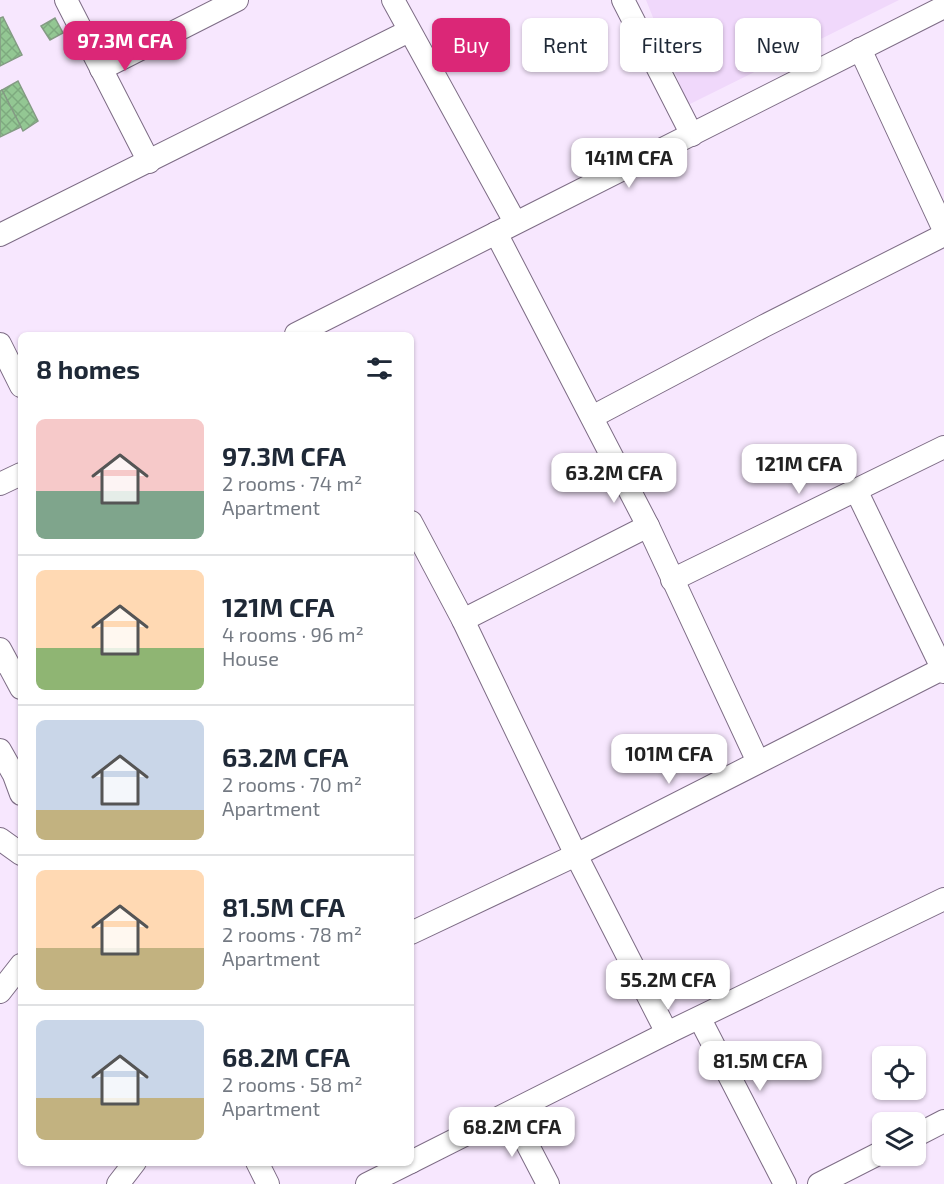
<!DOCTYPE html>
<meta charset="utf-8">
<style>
:root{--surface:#fff;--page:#f2f2f3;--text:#1f2937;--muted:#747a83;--line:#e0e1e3;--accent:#db2777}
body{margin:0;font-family:"Exo 2",sans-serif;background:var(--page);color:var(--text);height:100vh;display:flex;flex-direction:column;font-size:22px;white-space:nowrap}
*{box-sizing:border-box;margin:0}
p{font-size:20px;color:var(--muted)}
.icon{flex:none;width:33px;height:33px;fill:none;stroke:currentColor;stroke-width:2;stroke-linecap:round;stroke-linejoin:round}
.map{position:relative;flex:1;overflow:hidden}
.panel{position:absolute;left:18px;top:332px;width:396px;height:834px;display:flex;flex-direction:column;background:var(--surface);border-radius:9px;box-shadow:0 2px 4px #0004}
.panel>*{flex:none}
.guide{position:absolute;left:432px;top:18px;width:422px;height:54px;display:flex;gap:12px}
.fabs{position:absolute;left:872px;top:1046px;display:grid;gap:12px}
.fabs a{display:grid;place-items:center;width:54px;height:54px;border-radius:9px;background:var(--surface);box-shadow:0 2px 4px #0004;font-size:30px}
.price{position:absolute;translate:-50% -51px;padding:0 14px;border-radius:12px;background:#fff;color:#222;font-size:20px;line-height:39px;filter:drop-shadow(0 2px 3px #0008)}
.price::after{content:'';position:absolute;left:50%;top:36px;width:18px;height:14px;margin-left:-9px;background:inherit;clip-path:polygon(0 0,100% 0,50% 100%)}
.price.active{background:var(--accent);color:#fff}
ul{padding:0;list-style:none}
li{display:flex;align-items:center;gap:18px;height:150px;padding:0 18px}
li+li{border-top:2px solid var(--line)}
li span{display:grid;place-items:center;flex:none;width:168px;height:120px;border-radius:9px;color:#555}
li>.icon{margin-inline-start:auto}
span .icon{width:72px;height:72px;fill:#fffc;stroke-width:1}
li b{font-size:26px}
h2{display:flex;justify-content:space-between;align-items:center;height:72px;padding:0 18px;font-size:26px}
.tag{padding:0 21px;border-radius:9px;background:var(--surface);box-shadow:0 2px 4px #0004;font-size:21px;line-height:54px}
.tag.active{background:var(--accent);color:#fff}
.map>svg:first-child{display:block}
</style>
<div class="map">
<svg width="944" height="1184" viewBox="0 0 944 1184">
<defs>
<pattern id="building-cross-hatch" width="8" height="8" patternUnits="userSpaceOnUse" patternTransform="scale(1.5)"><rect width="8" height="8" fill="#93c793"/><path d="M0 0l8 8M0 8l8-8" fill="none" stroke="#7eaa7f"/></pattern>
</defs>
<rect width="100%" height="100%" fill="#f7e7fe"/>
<polygon fill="#f0d8fb" points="646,0 899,0 688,105"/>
<g fill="url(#building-cross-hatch)" stroke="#849b84" stroke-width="1.5">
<polygon points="3,17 22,55 0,66 0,18"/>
<polygon points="55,18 63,33 50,40 41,26"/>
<polygon points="18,81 38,121 23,131 2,90"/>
<polygon points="2,90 21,127 0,137 0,91"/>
</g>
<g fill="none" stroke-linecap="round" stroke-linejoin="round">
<defs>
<g id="minor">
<polyline points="66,0 149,162"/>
<polyline points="393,0 515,222"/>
<polyline points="623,0 692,135"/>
<polyline points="860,49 944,230"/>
<polyline points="101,69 237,0"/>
<polyline points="496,233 648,526 758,762"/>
<polyline points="0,235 409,31"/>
<polyline points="296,334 944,7"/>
<polyline points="0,344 21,386"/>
<polyline points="592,417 764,326 944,235"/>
<polyline points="0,484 21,474"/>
<polyline points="856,490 944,672"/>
<polyline points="411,522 463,620 576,855 667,1033"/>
<polyline points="672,580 944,447"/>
<polyline points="463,620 648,526"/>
<polyline points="0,649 21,688"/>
<polyline points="0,750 14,775 21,794"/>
<polyline points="0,839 21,854"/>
<polyline points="411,933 576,855 942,669"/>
<polyline points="0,992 21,965"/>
<polyline points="700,1019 785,1184"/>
<polyline points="511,1113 548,1184"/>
<polyline points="915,1136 944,1121"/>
<polyline points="257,1162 268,1184"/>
<polyline points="411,1162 667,1033 944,899"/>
<polyline points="118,1184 135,1162"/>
<polyline points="367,1184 411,1162"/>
<polyline points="819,1184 882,1152"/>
</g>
</defs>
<use href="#minor" stroke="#7d6c85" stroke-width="24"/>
<use href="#minor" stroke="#fff" stroke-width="22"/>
</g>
</svg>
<div class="fabs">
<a><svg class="icon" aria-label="locate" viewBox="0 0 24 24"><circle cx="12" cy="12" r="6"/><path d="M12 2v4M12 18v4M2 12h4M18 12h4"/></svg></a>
<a><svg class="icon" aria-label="layers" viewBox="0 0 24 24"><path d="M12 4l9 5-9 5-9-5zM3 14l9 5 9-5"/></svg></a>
</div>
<b class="price active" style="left:125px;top:72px">97.3M CFA</b>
<b class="price" style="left:629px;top:189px">141M CFA</b>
<b class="price" style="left:799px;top:495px">121M CFA</b>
<b class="price" style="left:614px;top:504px">63.2M CFA</b>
<b class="price" style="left:669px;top:785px">101M CFA</b>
<b class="price" style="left:668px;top:1011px">55.2M CFA</b>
<b class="price" style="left:760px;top:1092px">81.5M CFA</b>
<b class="price" style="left:512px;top:1158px">68.2M CFA</b>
<div class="guide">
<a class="tag active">Buy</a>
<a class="tag">Rent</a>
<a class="tag">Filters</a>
<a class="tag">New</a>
</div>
<section class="panel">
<h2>8 homes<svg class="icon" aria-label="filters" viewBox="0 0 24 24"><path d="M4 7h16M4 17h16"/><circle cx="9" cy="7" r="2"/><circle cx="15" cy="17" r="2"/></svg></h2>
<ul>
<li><span style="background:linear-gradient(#f6c9c9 60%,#7fa58c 0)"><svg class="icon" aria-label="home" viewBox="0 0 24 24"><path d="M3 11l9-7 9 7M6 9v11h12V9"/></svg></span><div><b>97.3M CFA</b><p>2 rooms · 74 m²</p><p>Apartment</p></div></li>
<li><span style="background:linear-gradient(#ffd9b3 65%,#8fb573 0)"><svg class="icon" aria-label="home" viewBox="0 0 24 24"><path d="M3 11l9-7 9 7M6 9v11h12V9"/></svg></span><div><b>121M CFA</b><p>4 rooms · 96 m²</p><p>House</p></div></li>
<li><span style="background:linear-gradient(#c9d6e8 75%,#c2b280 0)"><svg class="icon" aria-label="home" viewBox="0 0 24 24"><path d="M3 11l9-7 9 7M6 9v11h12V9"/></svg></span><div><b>63.2M CFA</b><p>2 rooms · 70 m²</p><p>Apartment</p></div></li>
<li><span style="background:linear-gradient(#ffd9b3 65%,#c2b280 0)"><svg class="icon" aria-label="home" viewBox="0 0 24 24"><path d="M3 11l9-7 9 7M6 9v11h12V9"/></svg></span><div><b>81.5M CFA</b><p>2 rooms · 78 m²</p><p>Apartment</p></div></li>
<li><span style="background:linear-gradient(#c9d6e8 65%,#c2b280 0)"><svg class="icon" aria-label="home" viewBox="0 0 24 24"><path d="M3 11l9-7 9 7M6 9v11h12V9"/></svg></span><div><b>68.2M CFA</b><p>2 rooms · 58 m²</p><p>Apartment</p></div></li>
</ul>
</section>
</div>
